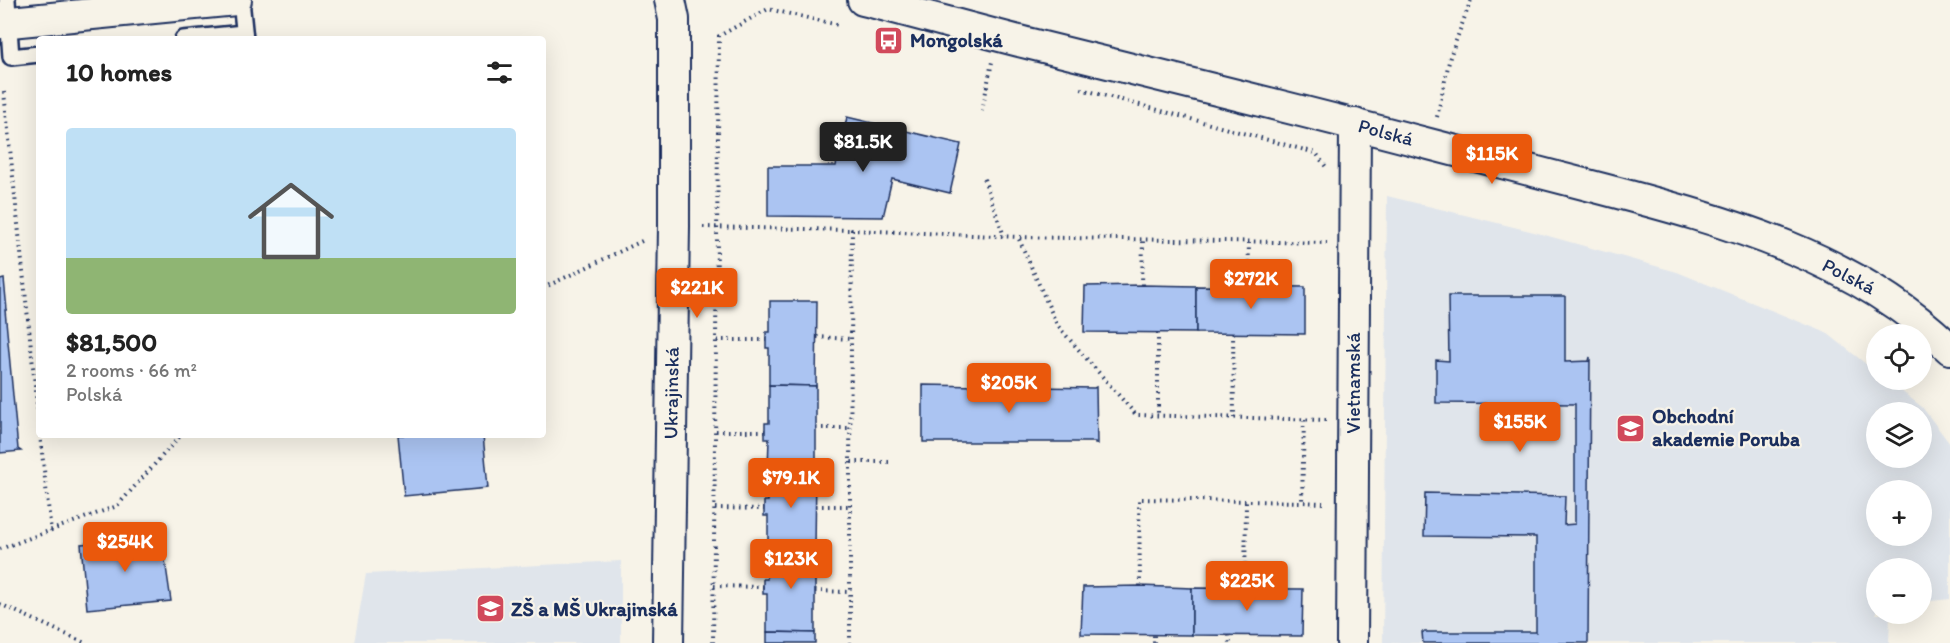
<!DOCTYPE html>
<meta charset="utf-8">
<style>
:root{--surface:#fff;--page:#f2f2f2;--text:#222;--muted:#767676;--line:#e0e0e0;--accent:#ea580c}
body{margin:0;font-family:Itim,sans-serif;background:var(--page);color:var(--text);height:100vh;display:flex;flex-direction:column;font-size:22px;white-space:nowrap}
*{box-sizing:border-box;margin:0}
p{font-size:20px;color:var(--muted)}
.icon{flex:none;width:33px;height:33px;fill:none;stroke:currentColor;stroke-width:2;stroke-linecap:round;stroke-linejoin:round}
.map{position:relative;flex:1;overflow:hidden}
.panel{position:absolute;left:36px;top:36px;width:510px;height:402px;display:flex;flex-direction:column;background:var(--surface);border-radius:6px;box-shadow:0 6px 24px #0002}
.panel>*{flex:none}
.tools{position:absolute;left:1866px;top:324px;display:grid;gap:12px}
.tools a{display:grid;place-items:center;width:66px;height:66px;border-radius:50%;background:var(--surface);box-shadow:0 6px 24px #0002;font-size:30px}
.price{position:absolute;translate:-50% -51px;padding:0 14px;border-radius:6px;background:var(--accent);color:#fff;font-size:20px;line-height:39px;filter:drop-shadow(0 2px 3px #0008)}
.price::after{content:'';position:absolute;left:50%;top:36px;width:18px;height:14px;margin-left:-9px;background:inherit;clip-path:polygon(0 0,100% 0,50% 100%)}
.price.current{background:#222;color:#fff}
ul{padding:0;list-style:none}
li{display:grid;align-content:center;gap:12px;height:318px;padding:0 30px}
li+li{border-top:2px solid var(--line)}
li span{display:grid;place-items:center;height:186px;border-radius:6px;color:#555}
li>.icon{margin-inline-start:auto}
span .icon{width:108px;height:108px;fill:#fffc;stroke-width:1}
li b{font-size:26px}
h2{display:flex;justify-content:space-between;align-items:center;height:72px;padding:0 30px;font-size:26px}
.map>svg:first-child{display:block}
</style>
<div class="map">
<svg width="1950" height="643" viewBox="0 0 1950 643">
<rect width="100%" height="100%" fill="#f7f3e8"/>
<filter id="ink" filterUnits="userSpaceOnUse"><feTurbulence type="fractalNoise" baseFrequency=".0167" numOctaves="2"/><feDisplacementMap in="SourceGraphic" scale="12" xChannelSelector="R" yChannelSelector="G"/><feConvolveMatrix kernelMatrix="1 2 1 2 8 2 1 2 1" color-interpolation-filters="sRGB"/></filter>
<g filter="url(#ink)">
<g fill="#e0e5eb" fill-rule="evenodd">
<path d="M1387,196L1534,232L1677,272L1827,333L1876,372V380H1887L1922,407L1950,444V599L1922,602V568H1876V614H1890L1889,643H1383ZM1876,412H1922V458H1876ZM1876,490H1922V536H1876Z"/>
<polygon points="621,561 621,643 354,643 366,574"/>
</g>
<g fill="#abc4f2" stroke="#1b2f5e" stroke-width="1.5">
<polygon points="847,117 961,144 950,193 892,179 883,217 768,216 768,166 836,166"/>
<polygon points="4,279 7,310 5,310 18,449 21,451 0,453 0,280"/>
<polygon points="1142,285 1196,286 1196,333 1084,332 1085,286"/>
<polygon points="1196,286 1305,287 1305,334 1196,333"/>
<polygon points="1448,296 1565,296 1565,362 1589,361 1590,357 1588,643 1423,643 1422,632 1536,632 1536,537 1424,536 1425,493 1565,496 1564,525 1575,524 1575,404 1436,403 1436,360 1449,361"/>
<polygon points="770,301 817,301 816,386 769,385 769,348 766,348 766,332 770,332"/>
<polygon points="769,385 816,386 816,471 768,469 769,439 765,439 765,423 769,423"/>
<polygon points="923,385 1094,388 1096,387 1097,444 1095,444 1095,442 923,442"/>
<polygon points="398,435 483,435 488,488 404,496"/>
<polygon points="768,469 816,471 815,548 768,547 768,516 764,516 764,501 768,501"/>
<polygon points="165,536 165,560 171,601 87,609 81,544"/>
<polygon points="768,547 815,548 815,633 767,632 767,594 763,594 763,579 767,579"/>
<polygon points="1140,586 1192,588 1192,635 1081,634 1083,587"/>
<polygon points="1192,588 1303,589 1302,636 1192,635"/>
<polygon points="767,632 815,633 815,643 767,643"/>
</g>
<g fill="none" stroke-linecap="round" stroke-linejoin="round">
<defs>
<g id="service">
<polyline points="7,0 11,57 39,54"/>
<polyline points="241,0 245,39"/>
<polyline points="183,39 244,33"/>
</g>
<g id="minor">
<path d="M863,0C919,14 975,30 1031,44C1164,77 1297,109 1429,144C1487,159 1545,174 1603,189C1725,221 1857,257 1950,349"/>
<polyline points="0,23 236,0"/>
<polyline points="668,643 674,226 674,19 670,0"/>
<polyline points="1352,643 1355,124"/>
</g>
</defs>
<use href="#service" stroke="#1b2f5e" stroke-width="20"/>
<use href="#minor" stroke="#1b2f5e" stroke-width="34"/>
<g stroke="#1b2f5e" stroke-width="4" stroke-dasharray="1.5 4.5" stroke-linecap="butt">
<polyline points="1081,89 1316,153 1326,167"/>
<polyline points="4,92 39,423"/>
<polyline points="982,111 992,62"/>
<polyline points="1437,117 1450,57 1471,0"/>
<polyline points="984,179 1004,236"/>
<polyline points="703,227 852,230"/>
<polyline points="1142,285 1143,240"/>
<polyline points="1248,286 1249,243"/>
<polyline points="543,288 644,240"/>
<polyline points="1158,333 1158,416"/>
<polyline points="1233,333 1234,418"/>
<polyline points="817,337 851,339"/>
<polyline points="717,340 766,340"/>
<polyline points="1304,420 1302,502 1323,503"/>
<polyline points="1326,420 1136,415 1057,325 1018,237 1327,243"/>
<polyline points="816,428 850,428"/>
<polyline points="716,431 765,431"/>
<polyline points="40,435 51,531"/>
<polyline points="850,462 850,643"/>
<polyline points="889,462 850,462 852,230 1018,237"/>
<polyline points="816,506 850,506"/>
<polyline points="715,508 764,509"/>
<polyline points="0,549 117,506 181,435"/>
<polyline points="714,586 764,587"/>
<polyline points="1140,586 1139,499 1302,502"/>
<polyline points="1245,588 1246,501"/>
<polyline points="815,591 850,592"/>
<polyline points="0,604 85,643"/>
<polyline points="1229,635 1230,643"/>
<polyline points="713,643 719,36 768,9 839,25"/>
<polyline points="1154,643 1154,635"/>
</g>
<use href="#service" stroke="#f7f3e8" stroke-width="15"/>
<use href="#minor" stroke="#f7f3e8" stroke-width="30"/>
</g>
</g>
<defs>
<symbol id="bus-square" viewBox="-11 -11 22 22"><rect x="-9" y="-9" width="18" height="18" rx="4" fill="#d1495b" stroke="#f7f3e8"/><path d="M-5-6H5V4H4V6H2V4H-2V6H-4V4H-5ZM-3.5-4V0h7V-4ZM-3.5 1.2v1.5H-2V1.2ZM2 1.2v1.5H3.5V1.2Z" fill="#fff"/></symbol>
<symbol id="school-square" viewBox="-11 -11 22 22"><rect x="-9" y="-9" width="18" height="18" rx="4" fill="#d1495b" stroke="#f7f3e8"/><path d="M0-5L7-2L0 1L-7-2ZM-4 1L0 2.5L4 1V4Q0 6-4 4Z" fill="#fff"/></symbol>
</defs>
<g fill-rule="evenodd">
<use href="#bus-square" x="872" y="24" width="33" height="33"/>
<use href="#school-square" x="1614" y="412" width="33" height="33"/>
<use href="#school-square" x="474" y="592" width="33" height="33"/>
</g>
<g text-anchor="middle" stroke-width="4.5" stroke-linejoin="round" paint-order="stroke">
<g font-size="20" font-weight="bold" fill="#1b2f5e" stroke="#f7f3e8" text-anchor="start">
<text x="910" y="47">Mongolská</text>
<text x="1652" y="423">Obchodní<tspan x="1652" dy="23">akademie Poruba</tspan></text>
<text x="511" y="616">ZŠ a MŠ Ukrajinská</text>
</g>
<g font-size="20" fill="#1b2f5e" stroke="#f7f3e8">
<text transform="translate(1386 132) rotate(15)" y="7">Polská</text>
<text transform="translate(1849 276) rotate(27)" y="7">Polská</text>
<text transform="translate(1353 383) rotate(-90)" y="7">Vietnamská</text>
<text transform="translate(671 393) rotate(-89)" y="7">Ukrajinská</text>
</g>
</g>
</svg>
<div class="tools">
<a><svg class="icon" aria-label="locate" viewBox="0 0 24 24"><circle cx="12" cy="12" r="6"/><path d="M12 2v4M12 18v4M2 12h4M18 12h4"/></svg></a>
<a><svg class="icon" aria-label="layers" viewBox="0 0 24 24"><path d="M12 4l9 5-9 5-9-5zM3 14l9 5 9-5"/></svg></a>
<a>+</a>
<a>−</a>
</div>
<b class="price current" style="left:863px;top:173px">$81.5K</b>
<b class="price" style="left:1492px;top:185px">$115K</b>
<b class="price" style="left:1251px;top:310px">$272K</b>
<b class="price" style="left:697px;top:319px">$221K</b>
<b class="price" style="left:1009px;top:414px">$205K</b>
<b class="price" style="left:1520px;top:453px">$155K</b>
<b class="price" style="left:791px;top:509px">$79.1K</b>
<b class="price" style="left:125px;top:573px">$254K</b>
<b class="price" style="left:791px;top:590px">$123K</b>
<b class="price" style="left:1247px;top:612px">$225K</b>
<section class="panel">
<h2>10 homes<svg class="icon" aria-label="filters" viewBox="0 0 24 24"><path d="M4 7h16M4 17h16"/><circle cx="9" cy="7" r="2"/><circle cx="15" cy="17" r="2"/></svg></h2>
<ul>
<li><span style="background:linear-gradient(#bfe0f5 70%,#8fb573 0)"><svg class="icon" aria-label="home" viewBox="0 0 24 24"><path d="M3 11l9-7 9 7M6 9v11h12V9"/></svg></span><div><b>$81,500</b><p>2 rooms · 66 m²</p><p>Polská</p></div></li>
</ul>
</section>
</div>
